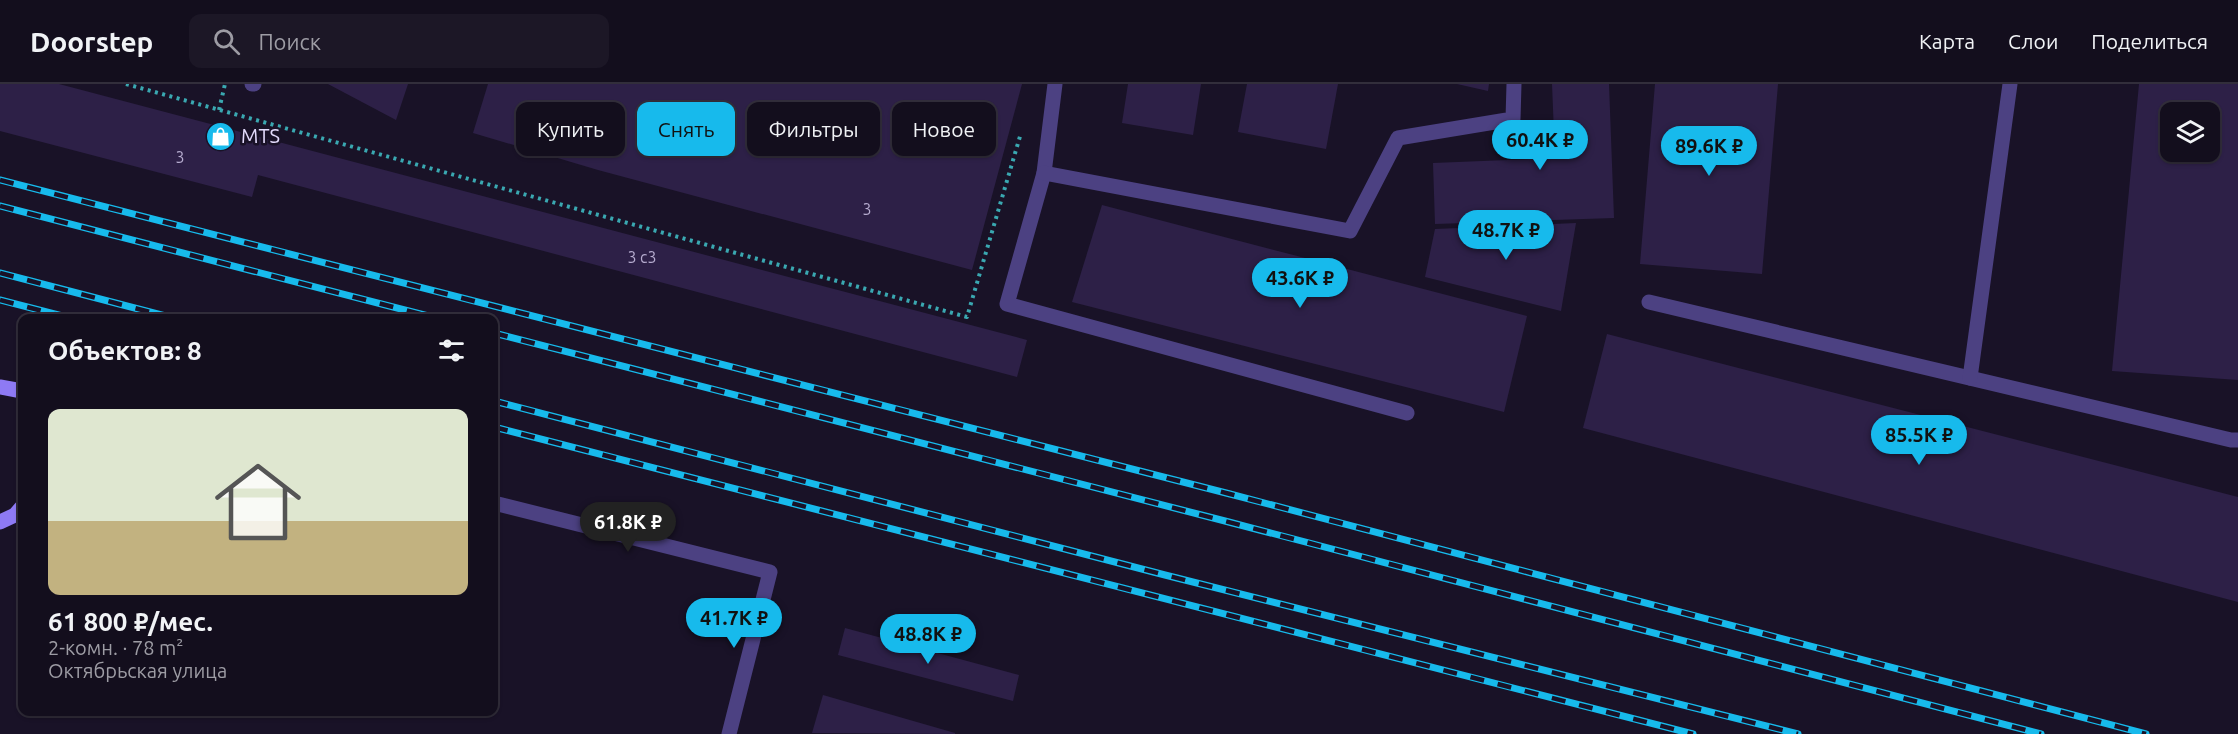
<!DOCTYPE html>
<html lang="ru">
<meta charset="utf-8">
<style>
:root{--surface:#130e1d;--page:#1c1726;--text:#f1f3f6;--muted:#9d9ca4;--line:#322e3b;--accent:#17baec}
body{margin:0;font-family:Ubuntu,sans-serif;background:var(--page);color:var(--text);height:100vh;display:flex;flex-direction:column;font-size:22px;white-space:nowrap}
*{box-sizing:border-box;margin:0}
p{font-size:20px;color:var(--muted)}
.icon{flex:none;width:33px;height:33px;fill:none;stroke:currentColor;stroke-width:2;stroke-linecap:round;stroke-linejoin:round}
.map{position:relative;flex:1;overflow:hidden}
.panel{position:absolute;left:18px;top:230px;width:480px;height:402px;display:flex;flex-direction:column;background:var(--surface);border-radius:12px;box-shadow:0 2px 4px #0004,0 0 0 2px var(--line)}
.panel>*{flex:none}
.guide{position:absolute;left:516px;top:18px;width:570px;height:54px;display:flex;gap:12px}
.tools{position:absolute;left:2160px;top:18px;display:grid;gap:12px}
.tools a{display:grid;place-items:center;width:60px;height:60px;border-radius:12px;background:var(--surface);box-shadow:0 2px 4px #0004,0 0 0 2px var(--line);font-size:30px}
.price{position:absolute;translate:-50% -51px;padding:0 14px;border-radius:21px;background:var(--accent);color:#111;font-size:20px;line-height:39px;filter:drop-shadow(0 2px 3px #0008)}
.price::after{content:'';position:absolute;left:50%;top:36px;width:18px;height:14px;margin-left:-9px;background:inherit;clip-path:polygon(0 0,100% 0,50% 100%)}
.price.on{background:#222;color:#fff}
ul{padding:0;list-style:none}
li{display:grid;align-content:center;gap:12px;height:318px;padding:0 30px}
li span{display:grid;place-items:center;height:186px;border-radius:12px;color:#555}
li>.icon{margin-inline-start:auto}
span .icon{width:108px;height:108px;fill:#fffc;stroke-width:1}
li b{font-size:26px}
h2{display:flex;justify-content:space-between;align-items:center;height:72px;padding:0 30px;font-size:26px}
.tag{padding:0 21px;border-radius:12px;background:var(--surface);box-shadow:0 2px 4px #0004,0 0 0 2px var(--line);font-size:21px;line-height:54px}
.tag.on{background:var(--accent);color:#111}
header{display:flex;align-items:center;gap:36px;box-sizing:border-box;height:84px;padding:0 30px;background:var(--surface);border-bottom:2px solid var(--line)}
header strong{font-size:28px}
nav{display:flex;gap:33px;margin-inline-start:auto;font-size:21px}
.search{width:420px;height:54px;background:var(--page);display:flex;align-items:center;gap:15px;box-sizing:border-box;padding:0 21px;border-radius:12px;color:var(--muted);font-size:22px}
.map>svg:first-child{display:block}
</style>
<header>
<strong>Doorstep</strong>
<div class="search"><svg class="icon" aria-label="search" viewBox="0 0 24 24"><circle cx="10" cy="10" r="6"/><path d="M15 15l6 6"/></svg>Поиск</div>
<nav><a>Карта</a><a>Слои</a><a>Поделиться</a></nav>
</header>
<div class="map">
<svg width="2238" height="650" viewBox="0 0 2238 650">
<rect width="100%" height="100%" fill="#191227"/>
<g fill="#2d2047" fill-rule="evenodd">
<polygon points="0,0 59,0 1027,256 1017,293 258,91 252,113 0,47"/>
<polygon points="328,0 408,0 396,36"/>
<polygon points="488,0 1022,0 972,186 598,86 473,49"/>
<polygon points="1128,0 1201,0 1193,51 1122,39"/>
<polygon points="1247,0 1338,0 1326,65 1238,48"/>
<polygon points="1457,0 1489,0 1488,7"/>
<polygon points="1552,0 1609,0 1614,134 1435,140 1433,79 1555,74"/>
<polygon points="1655,0 1778,0 1762,190 1640,180"/>
<path d="M2139,0H2238V296L2112,287ZM2170,28H2210V68H2170Z"/>
<polygon points="1102,121 1527,232 1504,328 1072,218"/>
<polygon points="1576,139 1561,227 1425,193 1435,145"/>
<polygon points="1607,250 2238,413 2238,518 1583,344"/>
<polygon points="845,544 1019,591 1013,617 838,571"/>
<polygon points="823,611 955,649 955,650 812,649"/>
</g>
<g fill="none" stroke-linecap="round" stroke-linejoin="round">
<g stroke="#3aa8b1" stroke-width="4" stroke-dasharray="3 4.5" stroke-linecap="butt">
<polyline points="126,0 967,233 1021,49"/>
<polyline points="219,26 225,0"/>
</g>
<g stroke="#4c4182" stroke-width="15">
<polyline points="252,0 254,0"/>
<polyline points="1055,0 1044,89 1007,220 1407,329"/>
<polyline points="1044,89 1350,147 1398,54 1513,35 1514,0"/>
<polyline points="1649,218 2231,356 2238,356"/>
<polyline points="1970,294 2010,0"/>
</g>
<polyline stroke="#4c4182" stroke-width="15" points="494,419 770,488 729,650"/>
<g stroke="#8e7af4" stroke-width="15">
<polyline points="0,303 22,307"/>
<polyline points="0,438 15,431 22,423"/>
</g>
<defs>
<g id="rail">
<polyline points="0,96 1230,410 2146,650"/>
<polyline points="0,122 436,234"/>
<polyline points="0,189 173,234"/>
<polyline points="0,216 70,234"/>
<polyline points="494,249 1225,437 2041,650"/>
<polyline points="494,317 1165,491 1798,650"/>
<polyline points="494,343 1693,650"/>
</g>
</defs>
<use href="#rail" stroke="#17baec" stroke-width="7"/>
<use href="#rail" stroke="#191227" stroke-width="4.5" stroke-dasharray="14" stroke-linecap="butt"/>
</g>
<defs>
<symbol id="shop-disc" viewBox="-11 -11 22 22"><circle r="9.5" fill="#17baec" stroke="#191227"/><path d="M-5-2.5h2.3a2.7 3.5 0 0 1 5.4 0H5L5.5 6h-11ZM-1.5-2.5h3a1.5 2.3 0 0 0-3 0Z" fill="#fff"/></symbol>
</defs>
<g fill-rule="evenodd">
<use href="#shop-disc" x="204" y="36" width="33" height="33"/>
</g>
<g text-anchor="middle" stroke-width="5" stroke-linejoin="round" paint-order="stroke">
<g font-size="16" fill="#b6accf">
<text x="180" y="79">3</text>
<text x="867" y="131">3</text>
<text x="642" y="179">3 с3</text>
</g>
<g font-size="20" fill="#e3dbfc" stroke="#191227" text-anchor="start">
<text x="241" y="59">MTS</text>
</g>
</g>
</svg>
<div class="tools">
<a><svg class="icon" aria-label="layers" viewBox="0 0 24 24"><path d="M12 4l9 5-9 5-9-5zM3 14l9 5 9-5"/></svg></a>
</div>
<b class="price" style="left:1540px;top:87px">60.4K ₽</b>
<b class="price" style="left:1709px;top:93px">89.6K ₽</b>
<b class="price" style="left:1506px;top:177px">48.7K ₽</b>
<b class="price" style="left:1300px;top:225px">43.6K ₽</b>
<b class="price" style="left:1919px;top:382px">85.5K ₽</b>
<b class="price on" style="left:628px;top:469px">61.8K ₽</b>
<b class="price" style="left:734px;top:565px">41.7K ₽</b>
<b class="price" style="left:928px;top:581px">48.8K ₽</b>
<div class="guide">
<a class="tag">Купить</a>
<a class="tag on">Снять</a>
<a class="tag">Фильтры</a>
<a class="tag">Новое</a>
</div>
<section class="panel">
<h2>Объектов: 8<svg class="icon" aria-label="filters" viewBox="0 0 24 24"><path d="M4 7h16M4 17h16"/><circle cx="9" cy="7" r="2"/><circle cx="15" cy="17" r="2"/></svg></h2>
<ul>
<li><span style="background:linear-gradient(#dfe7d0 60%,#c2b280 0)"><svg class="icon" aria-label="home" viewBox="0 0 24 24"><path d="M3 11l9-7 9 7M6 9v11h12V9"/></svg></span><div><b>61 800 ₽/мес.</b><p>2-комн. · 78 m²</p><p>Октябрьская улица</p></div></li>
</ul>
</section>
</div>
